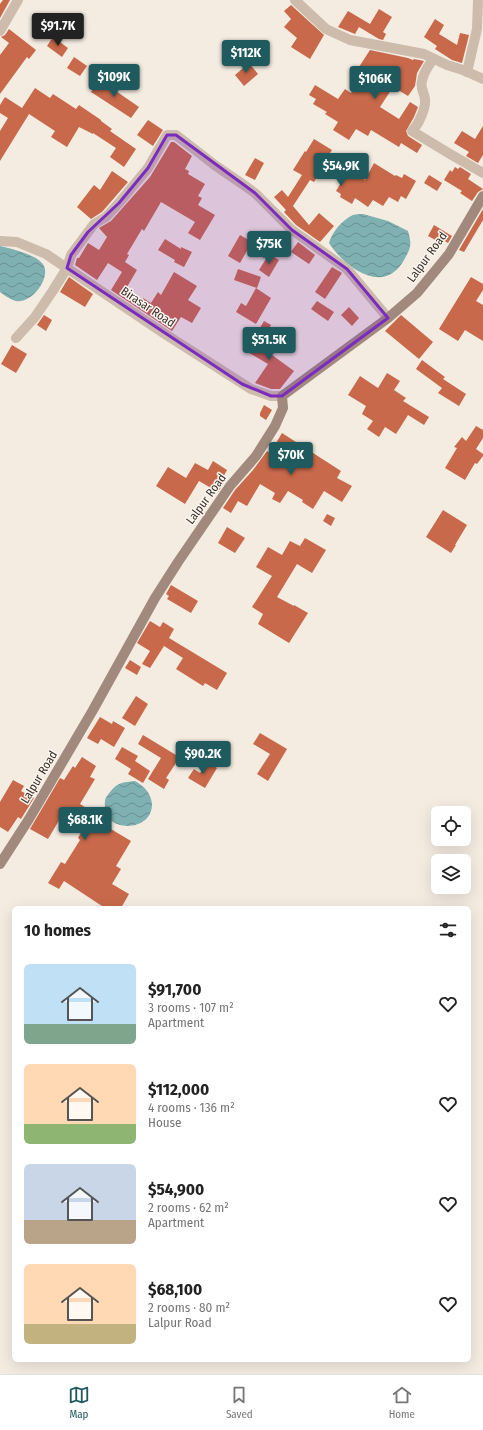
<!DOCTYPE html>
<meta charset="utf-8">
<style>
:root{--surface:#fff;--page:#f2f2f2;--text:#222;--muted:#767676;--line:#e0e0e0;--accent:#1f5a5e}
body{margin:0;font-family:"Fira Sans Condensed",sans-serif;background:var(--page);color:var(--text);height:100vh;display:flex;flex-direction:column;font-size:15px;white-space:nowrap}
*{box-sizing:border-box;margin:0}
p{font-size:13px;color:var(--muted)}
.icon{flex:none;width:22px;height:22px;fill:none;stroke:currentColor;stroke-width:2;stroke-linecap:round;stroke-linejoin:round}
.map{position:relative;flex:1;overflow:hidden}
.details{position:absolute;left:12px;top:906px;width:459px;height:456px;display:flex;flex-direction:column;background:var(--surface);border-radius:6px;box-shadow:0 4px 16px #0002}
.details>*{flex:none}
.buttons{position:absolute;left:431px;top:806px;display:grid;gap:8px}
.buttons a{display:grid;place-items:center;width:40px;height:40px;border-radius:6px;background:var(--surface);box-shadow:0 4px 16px #0002;font-size:20px}
.price{position:absolute;translate:-50% -34px;padding:0 9px;border-radius:4px;background:var(--accent);color:#fff;font-size:13px;line-height:26px;filter:drop-shadow(0 1px 2px #0008)}
.price::after{content:'';position:absolute;left:50%;top:24px;width:12px;height:9px;margin-left:-6px;background:inherit;clip-path:polygon(0 0,100% 0,50% 100%)}
.price.active{background:#222;color:#fff}
ul{padding:0;list-style:none}
li{display:flex;align-items:center;gap:12px;height:100px;padding:0 12px}
li span{display:grid;place-items:center;flex:none;width:112px;height:80px;border-radius:6px;color:#555}
li>.icon{margin-inline-start:auto}
span .icon{width:48px;height:48px;fill:#fffc;stroke-width:1}
li b{font-size:17px}
h2{display:flex;justify-content:space-between;align-items:center;height:48px;padding:0 12px;font-size:17px}
.tab-bar{display:flex;justify-content:space-around;align-items:center;height:56px;border-top:1px solid var(--line);background:var(--surface);font-size:11px;color:var(--muted)}
.tab-bar a{display:grid;justify-items:center;gap:2px}
.tab-bar .active{color:var(--accent)}
.map>svg:first-child{display:block}
</style>
<div class="map">
<svg width="483" height="1374" viewBox="0 0 483 1374">
<defs>
<pattern id="water-waves" width="16" height="10" patternUnits="userSpaceOnUse"><rect width="16" height="10" fill="#7fb0b2"/><path d="M0 5q4-4 8 0t8 0" fill="none" stroke="#699091"/></pattern>
</defs>
<rect width="100%" height="100%" fill="#f4ebe1"/>
<g fill="url(#water-waves)">
<path d="M363,214L388,221L408,231C412,245 411,247 404,260C384,296 345,268 329,243C332,232 342,220 353,215C356,214 360,214 363,214Z"/>
<path d="M0,246C12,249 34,254 42,263C53,275 33,304 16,301C11,300 4,295 0,292Z"/>
<path d="M135,781C144,786 151,793 152,804C152,834 104,831 105,808C105,803 104,800 107,796C117,783 118,783 135,781Z"/>
</g>
<g fill="#c8694b">
<polygon points="3,0 10,0 0,18 0,4"/>
<polygon points="291,5 324,35 310,59 291,47 297,38 284,27 291,19 284,11"/>
<polygon points="379,9 392,17 383,32 386,34 383,40 379,39 359,27 355,34 338,27 348,11 370,24"/>
<polygon points="435,19 444,25 439,34 457,45 460,33 469,35 462,63 452,60 435,49 437,46 424,37"/>
<polygon points="9,29 36,50 29,59 27,57 0,94 0,55 9,43 1,37 5,35"/>
<polygon points="53,37 68,48 62,57 47,46"/>
<polygon points="370,50 408,58 413,60 414,59 424,61 417,73 415,86 408,96 393,87 380,107 399,119 410,102 418,107 414,117 406,131 408,136 422,145 417,153 401,143 399,147 371,130 368,136 356,129 349,140 333,130 338,122 325,114 327,112 313,104 316,99 309,95 315,85 338,99 345,89 351,93 352,91 355,92 366,75 357,70"/>
<polygon points="74,57 87,66 80,76 67,68"/>
<polygon points="249,63 258,74 244,86 235,75"/>
<polygon points="100,78 114,86 113,89 139,107 131,118 91,92"/>
<polygon points="35,88 50,98 53,94 76,109 79,105 101,120 101,121 112,129 110,131 136,149 124,167 110,157 116,148 93,133 93,134 79,127 67,147 51,137 55,131 29,114 0,161 0,131 8,118 0,113 0,105 5,97 22,108"/>
<polygon points="148,120 163,130 153,146 137,135"/>
<polygon points="483,126 483,155 478,163 466,156 469,152 454,143 462,131 475,139"/>
<polygon points="314,139 332,150 330,153 341,160 339,164 365,180 374,163 395,176 396,175 402,178 404,174 416,181 406,199 401,196 398,202 389,197 383,206 373,200 368,207 355,198 352,204 340,197 341,194 336,191 342,181 322,169 314,182 310,180 293,206 309,225 319,213 334,226 320,242 296,225 284,212 286,210 274,197 282,190 288,197 302,175 293,170 305,151 306,152"/>
<polygon points="171,142 174,142 192,156 185,169 189,171 188,174 205,184 198,196 202,198 198,205 215,215 200,240 188,233 195,222 161,202 144,231 142,229 127,254 129,255 125,262 137,270 124,292 141,302 143,298 151,303 158,292 161,295 174,272 197,286 188,300 201,308 192,323 181,317 172,331 111,290 122,272 108,263 97,280 75,265 77,258 79,258 88,243 99,250 107,237 99,228 111,221 150,177"/>
<polygon points="255,158 264,163 255,180 245,175"/>
<polygon points="455,167 458,169 460,167 471,174 468,179 483,189 478,192 472,201 460,193 462,191 444,180 450,170 452,172"/>
<polygon points="112,171 128,182 102,212 91,219 77,207 94,185 100,190"/>
<polygon points="429,175 442,183 437,191 424,183"/>
<polygon points="483,209 483,220 464,252 459,250"/>
<polygon points="434,225 452,236 448,243 443,240 441,243 428,236"/>
<polygon points="240,235 252,242 240,263 228,256"/>
<polygon points="165,239 181,249 181,247 192,252 184,267 174,262 175,260 158,250"/>
<polygon points="298,242 315,255 309,264 291,252"/>
<polygon points="256,243 269,250 264,258 251,251"/>
<polygon points="269,254 279,260 269,277 259,270"/>
<polygon points="332,267 342,273 325,299 315,292"/>
<polygon points="238,269 261,277 257,288 234,280"/>
<polygon points="69,277 93,294 85,307 60,292"/>
<polygon points="471,277 483,284 483,290 476,301 483,305 483,341 465,330 458,341 439,329"/>
<polygon points="256,288 271,298 256,324 236,312 241,303 246,306"/>
<polygon points="317,301 334,312 328,321 311,309"/>
<polygon points="349,307 359,318 352,326 341,315"/>
<polygon points="44,315 52,320 46,331 37,325"/>
<polygon points="401,315 433,342 419,359 385,331"/>
<polygon points="264,321 271,325 265,336 274,341 268,352 294,371 280,389 271,389 255,383 268,364 246,351"/>
<polygon points="12,345 27,354 16,373 1,364"/>
<polygon points="422,360 445,377 443,379 466,394 459,406 438,393 442,388 416,369"/>
<polygon points="387,373 400,381 394,390 406,398 403,401 429,417 424,425 408,415 396,434 385,427 379,437 367,429 373,421 362,414 366,406 348,395 360,376 378,388"/>
<polygon points="264,405 272,410 266,420 260,416 260,413"/>
<polygon points="476,426 483,430 483,438 476,449 483,454 483,456 477,464 475,463 465,480 445,468 457,448 454,447 462,437 466,441"/>
<polygon points="282,433 341,471 337,478 352,486 342,502 324,491 313,509 302,502 303,500 288,491 280,503 272,499 275,493 260,484 247,506 238,501 231,513 223,508 235,490 253,470 267,451 270,453"/>
<polygon points="213,461 227,470 222,479 225,481 218,492 199,481 185,504 156,486 168,467 186,478 195,463 208,470"/>
<polygon points="443,510 467,525 455,545 456,545 451,553 426,537"/>
<polygon points="327,514 335,518 331,526 323,521"/>
<polygon points="227,527 245,538 235,553 218,543"/>
<polygon points="305,538 326,550 312,573 297,564 277,597 294,606 294,605 308,613 289,643 258,624 263,614 252,607 272,576 256,567 268,547 282,555 290,541 300,546"/>
<polygon points="171,585 198,601 191,613 167,599 169,596 166,594"/>
<polygon points="150,621 160,627 163,622 174,629 169,638 227,673 217,690 205,683 203,686 176,669 183,658 164,646 150,668 142,664 150,651 137,643"/>
<polygon points="130,660 141,667 137,675 125,668"/>
<polygon points="136,696 148,704 135,726 122,718"/>
<polygon points="100,717 112,724 113,721 125,728 114,747 101,739 98,744 87,738"/>
<polygon points="260,733 287,749 268,781 257,774 270,754 253,744"/>
<polygon points="143,735 176,755 181,747 190,753 184,763 178,760 166,778 169,780 164,789 148,779 161,758 138,744"/>
<polygon points="122,747 138,756 135,761 150,771 143,783 128,774 131,769 115,759"/>
<polygon points="82,757 96,766 90,777 95,779 80,804 96,814 94,819 131,841 116,866 121,869 112,884 129,894 121,908 105,908 64,881 59,889 48,883 61,862 65,864 80,840 78,838 85,826 64,812 48,839 30,829 60,778 64,780 73,766 75,768"/>
<polygon points="207,761 217,768 205,788 188,778 194,769 200,773"/>
<polygon points="13,780 24,786 21,791 34,798 21,819 18,817 8,832 0,827 0,802"/>
</g>
<g fill="none" stroke-linecap="round" stroke-linejoin="round">
<g stroke="#cdbbac" stroke-width="10">
<polyline points="295,0 326,29 350,40 424,54 447,65 463,70 483,79"/>
<polyline points="0,31 18,0"/>
<path d="M433,59C429,65 423,73 422,81C420,88 424,92 425,99C426,108 419,124 412,131L450,154L483,173"/>
<polyline points="467,72 477,29 478,0"/>
<polyline points="0,241 17,242 46,254 165,334 251,389 271,396 282,396"/>
<polyline points="16,338 35,317 52,292 67,268 71,255 88,232 94,224 106,217 119,203 148,168 167,135 176,135 216,166 238,181 255,193 292,230 347,269 388,318"/>
</g>
<polyline stroke="#a18a7d" stroke-width="10" points="0,864 29,819 93,710 155,598 178,562 230,486 256,456 275,426 283,408 282,396 388,318 417,293 449,254 483,196"/>
</g>
<path fill="#7b2cbf" fill-opacity="0.2" stroke="#7b2cbf" stroke-width="3" stroke-linejoin="round" d="M167,135H176L255,193L292,230L347,269L388,318L282,396H271L242,384L67,268L71,255L88,232L119,203L148,168Z"/>
<g text-anchor="middle" stroke-width="3" stroke-linejoin="round" paint-order="stroke">
<g font-size="12" fill="#3b302b" stroke="#fbf5ee">
<text transform="translate(427 257) rotate(-54)" y="4">Lalpur Road</text>
<text transform="translate(148 307) rotate(34)" y="4">Birasar Road</text>
<text transform="translate(206 499) rotate(-54)" y="4">Lalpur Road</text>
<text transform="translate(39 777) rotate(-59)" y="4">Lalpur Road</text>
</g>
</g>
</svg>
<div class="buttons">
<a><svg class="icon" aria-label="locate" viewBox="0 0 24 24"><circle cx="12" cy="12" r="6"/><path d="M12 2v4M12 18v4M2 12h4M18 12h4"/></svg></a>
<a><svg class="icon" aria-label="layers" viewBox="0 0 24 24"><path d="M12 4l9 5-9 5-9-5zM3 14l9 5 9-5"/></svg></a>
</div>
<b class="price active" style="left:58px;top:47px">$91.7K</b>
<b class="price" style="left:246px;top:74px">$112K</b>
<b class="price" style="left:114px;top:98px">$109K</b>
<b class="price" style="left:375px;top:100px">$106K</b>
<b class="price" style="left:341px;top:187px">$54.9K</b>
<b class="price" style="left:269px;top:265px">$75K</b>
<b class="price" style="left:269px;top:361px">$51.5K</b>
<b class="price" style="left:291px;top:476px">$70K</b>
<b class="price" style="left:203px;top:775px">$90.2K</b>
<b class="price" style="left:85px;top:841px">$68.1K</b>
<section class="details">
<h2>10 homes<svg class="icon" aria-label="filters" viewBox="0 0 24 24"><path d="M4 7h16M4 17h16"/><circle cx="9" cy="7" r="2"/><circle cx="15" cy="17" r="2"/></svg></h2>
<ul>
<li><span style="background:linear-gradient(#bfe0f5 75%,#7fa58c 0)"><svg class="icon" aria-label="home" viewBox="0 0 24 24"><path d="M3 11l9-7 9 7M6 9v11h12V9"/></svg></span><div><b>$91,700</b><p>3 rooms · 107 m²</p><p>Apartment</p></div><svg class="icon" aria-label="heart" viewBox="0 0 24 24"><path d="M12 20l-8-8c-3-5 5-10 8-4 3-6 11-1 8 4z"/></svg></li>
<li><span style="background:linear-gradient(#ffd9b3 75%,#8fb573 0)"><svg class="icon" aria-label="home" viewBox="0 0 24 24"><path d="M3 11l9-7 9 7M6 9v11h12V9"/></svg></span><div><b>$112,000</b><p>4 rooms · 136 m²</p><p>House</p></div><svg class="icon" aria-label="heart" viewBox="0 0 24 24"><path d="M12 20l-8-8c-3-5 5-10 8-4 3-6 11-1 8 4z"/></svg></li>
<li><span style="background:linear-gradient(#c9d6e8 70%,#b9a48a 0)"><svg class="icon" aria-label="home" viewBox="0 0 24 24"><path d="M3 11l9-7 9 7M6 9v11h12V9"/></svg></span><div><b>$54,900</b><p>2 rooms · 62 m²</p><p>Apartment</p></div><svg class="icon" aria-label="heart" viewBox="0 0 24 24"><path d="M12 20l-8-8c-3-5 5-10 8-4 3-6 11-1 8 4z"/></svg></li>
<li><span style="background:linear-gradient(#ffd9b3 75%,#c2b280 0)"><svg class="icon" aria-label="home" viewBox="0 0 24 24"><path d="M3 11l9-7 9 7M6 9v11h12V9"/></svg></span><div><b>$68,100</b><p>2 rooms · 80 m²</p><p>Lalpur Road</p></div><svg class="icon" aria-label="heart" viewBox="0 0 24 24"><path d="M12 20l-8-8c-3-5 5-10 8-4 3-6 11-1 8 4z"/></svg></li>
</ul>
</section>
</div>
<nav class="tab-bar">
<a class="active"><svg class="icon" aria-label="map" viewBox="0 0 24 24"><path d="M3 6l6-2 6 2 6-2v14l-6 2-6-2-6 2zM9 4v14M15 6v14"/></svg>Map</a>
<a><svg class="icon" aria-label="saved" viewBox="0 0 24 24"><path d="M7 4h10v16l-5-4-5 4z"/></svg>Saved</a>
<a><svg class="icon" aria-label="home" viewBox="0 0 24 24"><path d="M3 11l9-7 9 7M6 9v11h12V9"/></svg>Home</a>
</nav>
